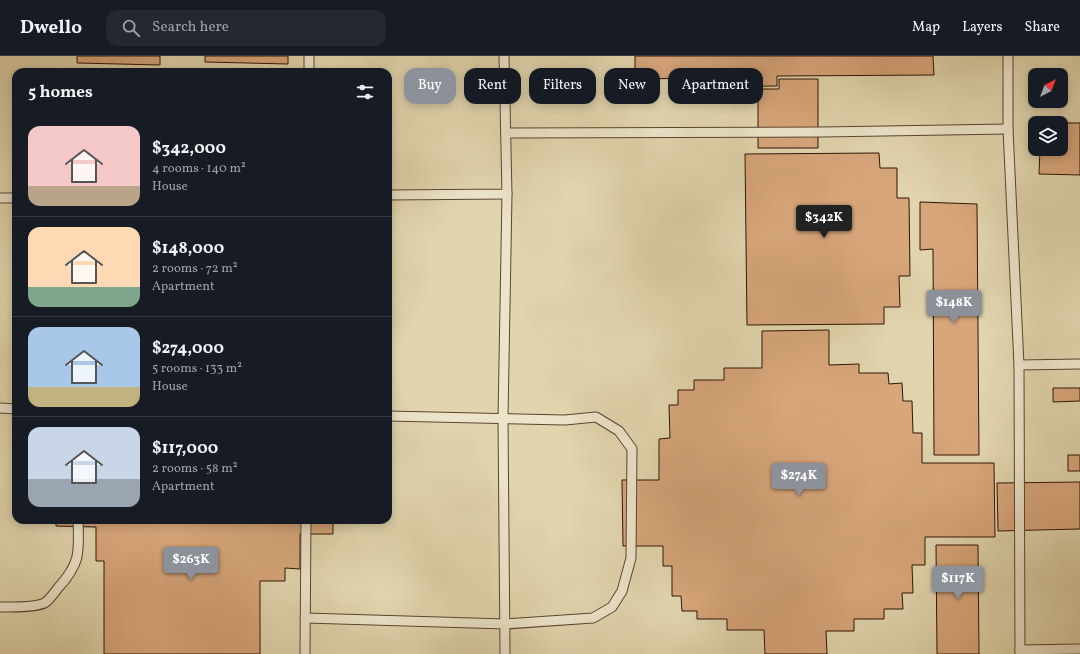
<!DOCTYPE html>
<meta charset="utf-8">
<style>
:root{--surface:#171b24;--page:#242831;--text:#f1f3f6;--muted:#9ea1a6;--line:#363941;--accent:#8c9099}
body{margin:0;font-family:Vollkorn,serif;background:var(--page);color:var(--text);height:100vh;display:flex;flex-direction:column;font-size:15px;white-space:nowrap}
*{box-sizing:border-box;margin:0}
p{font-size:13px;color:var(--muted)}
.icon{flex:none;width:22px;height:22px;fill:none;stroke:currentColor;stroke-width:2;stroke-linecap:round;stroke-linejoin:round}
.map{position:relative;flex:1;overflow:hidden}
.details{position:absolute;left:12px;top:12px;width:380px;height:456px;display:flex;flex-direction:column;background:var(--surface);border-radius:12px;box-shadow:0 2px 10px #0003}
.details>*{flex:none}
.hud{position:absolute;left:404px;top:12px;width:380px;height:36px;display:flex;gap:8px}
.needle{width:26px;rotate:42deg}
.controls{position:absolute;left:1028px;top:12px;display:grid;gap:8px}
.controls a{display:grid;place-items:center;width:40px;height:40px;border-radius:8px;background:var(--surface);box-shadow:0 2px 10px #0003;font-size:20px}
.price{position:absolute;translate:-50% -34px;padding:0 9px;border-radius:4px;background:var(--accent);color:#fff;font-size:13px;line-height:26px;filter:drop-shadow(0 1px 2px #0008)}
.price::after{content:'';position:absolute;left:50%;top:24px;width:12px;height:9px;margin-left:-6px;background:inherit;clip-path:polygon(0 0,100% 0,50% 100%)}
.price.active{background:#222;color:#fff}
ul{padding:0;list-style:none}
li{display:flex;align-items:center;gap:12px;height:100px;padding:0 16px}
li+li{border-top:1px solid var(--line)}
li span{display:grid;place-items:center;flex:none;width:112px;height:80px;border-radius:12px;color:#555}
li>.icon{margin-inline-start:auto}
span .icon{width:48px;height:48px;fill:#fffc;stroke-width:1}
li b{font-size:17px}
h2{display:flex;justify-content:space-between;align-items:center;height:48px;padding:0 16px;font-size:17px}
.tag{padding:0 14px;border-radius:12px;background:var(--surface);box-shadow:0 2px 10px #0003;font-size:14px;line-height:36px}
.tag.active{background:var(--accent);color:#fff}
header{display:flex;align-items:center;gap:24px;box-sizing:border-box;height:56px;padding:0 20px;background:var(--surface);border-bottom:1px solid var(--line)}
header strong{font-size:19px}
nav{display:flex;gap:22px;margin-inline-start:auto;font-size:14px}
.search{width:280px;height:36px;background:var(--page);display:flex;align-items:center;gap:10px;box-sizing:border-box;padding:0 14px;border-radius:12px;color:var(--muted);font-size:15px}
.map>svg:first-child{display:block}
</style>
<header>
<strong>Dwello</strong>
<div class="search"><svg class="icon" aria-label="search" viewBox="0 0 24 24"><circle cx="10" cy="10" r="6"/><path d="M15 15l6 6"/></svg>Search here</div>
<nav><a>Map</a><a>Layers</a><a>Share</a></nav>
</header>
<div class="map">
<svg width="1080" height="598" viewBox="0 0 1080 598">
<rect width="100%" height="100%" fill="#e1d5ae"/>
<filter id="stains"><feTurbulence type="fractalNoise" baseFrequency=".005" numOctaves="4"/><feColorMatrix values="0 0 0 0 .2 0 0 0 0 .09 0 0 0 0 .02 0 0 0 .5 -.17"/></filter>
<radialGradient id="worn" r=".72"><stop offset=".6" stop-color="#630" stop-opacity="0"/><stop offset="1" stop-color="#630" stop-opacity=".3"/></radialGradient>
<g fill="#d7a67b" stroke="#301405">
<polygon points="77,0 160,0 160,9 77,7"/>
<polygon points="205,0 288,0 288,8 205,6"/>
<polygon points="635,0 933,0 934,19 777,20 777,30 713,31 712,22 635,23"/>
<polygon points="779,23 818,23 818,92 758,92 758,33 779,33"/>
<polygon points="1061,67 1080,67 1080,119 1039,118 1040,93 1061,93"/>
<polygon points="879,97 880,112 897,112 897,142 909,142 910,220 899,220 900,251 884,251 884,268 747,269 745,98"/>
<polygon points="920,146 977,148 979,399 934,399 933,193 920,194"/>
<polygon points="829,274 829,309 859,308 859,317 888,317 889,328 902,327 903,345 912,345 913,377 922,377 922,407 994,407 995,481 925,481 925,509 912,509 913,537 902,537 903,553 884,553 884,563 854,563 854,575 826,575 827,598 765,598 764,574 727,574 727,563 697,563 697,555 682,555 681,540 672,540 672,510 663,510 663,490 623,490 622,424 659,424 659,383 670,382 669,349 678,349 678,334 694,334 694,324 724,324 724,312 762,312 762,275"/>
<polygon points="1053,332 1080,332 1080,345 1053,346"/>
<rect x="1068" y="399" width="12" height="16"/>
<polygon points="1080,426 1080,473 998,475 997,427"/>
<polygon points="56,464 333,464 333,478 300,478 300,513 285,512 285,525 260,525 260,598 104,598 104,505 96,505 96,471 56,470"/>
<polygon points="936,489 978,489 979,598 937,598"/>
</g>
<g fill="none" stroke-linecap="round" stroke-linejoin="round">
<defs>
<g id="lane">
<polyline points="309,0 309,16"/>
<polyline points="1008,0 1008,73 1019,309 1020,598"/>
<polyline points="507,77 822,76 1008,73"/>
<polyline points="388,139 507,138 504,0"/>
<polyline points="0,142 16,142"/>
<polyline points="1019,309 1080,308"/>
<polyline points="0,352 16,353"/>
<path d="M0,551C10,551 38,552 46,546C50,543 54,537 58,532C81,507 79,496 78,464"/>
<polyline points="305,562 506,568 593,562 612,551 622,535 631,502 632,393 619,375 596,361 565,364 388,360"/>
<polyline points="1020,594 1080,593"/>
<polyline points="305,598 306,464"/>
<polyline points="505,598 503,362 507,138"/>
</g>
</defs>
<use href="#lane" stroke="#5c442f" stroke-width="11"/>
<use href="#lane" stroke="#ece4ca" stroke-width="9"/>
</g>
<rect width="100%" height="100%" filter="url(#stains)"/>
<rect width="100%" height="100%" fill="url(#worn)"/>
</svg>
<div class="controls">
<a><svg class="needle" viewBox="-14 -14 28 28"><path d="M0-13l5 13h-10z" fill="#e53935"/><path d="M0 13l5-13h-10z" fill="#9ea1a6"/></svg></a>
<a><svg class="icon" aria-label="layers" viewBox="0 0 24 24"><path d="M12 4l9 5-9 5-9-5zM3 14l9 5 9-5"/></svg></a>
</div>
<b class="price active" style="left:824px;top:183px">$342K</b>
<b class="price" style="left:954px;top:268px">$148K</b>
<b class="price" style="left:799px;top:441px">$274K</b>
<b class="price" style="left:191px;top:525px">$263K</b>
<b class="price" style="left:958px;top:544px">$117K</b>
<div class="hud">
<a class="tag active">Buy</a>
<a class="tag">Rent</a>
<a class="tag">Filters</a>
<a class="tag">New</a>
<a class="tag">Apartment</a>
</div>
<section class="details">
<h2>5 homes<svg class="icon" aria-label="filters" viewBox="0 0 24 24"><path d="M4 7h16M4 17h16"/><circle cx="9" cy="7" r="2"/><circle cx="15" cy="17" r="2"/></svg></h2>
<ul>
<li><span style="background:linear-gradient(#f6c9c9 75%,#b9a48a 0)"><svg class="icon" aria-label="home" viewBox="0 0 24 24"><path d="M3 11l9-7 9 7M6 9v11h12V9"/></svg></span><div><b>$342,000</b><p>4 rooms · 140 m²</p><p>House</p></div></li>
<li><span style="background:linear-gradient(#ffd9b3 75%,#7fa58c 0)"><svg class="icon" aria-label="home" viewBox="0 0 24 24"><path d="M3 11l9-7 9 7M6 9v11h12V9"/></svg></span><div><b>$148,000</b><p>2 rooms · 72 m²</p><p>Apartment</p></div></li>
<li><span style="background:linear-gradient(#a9c7e8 75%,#c2b280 0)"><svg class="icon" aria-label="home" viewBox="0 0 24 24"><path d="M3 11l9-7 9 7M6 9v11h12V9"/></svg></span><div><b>$274,000</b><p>5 rooms · 133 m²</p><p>House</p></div></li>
<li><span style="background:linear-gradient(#c9d6e8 65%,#9aa5b1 0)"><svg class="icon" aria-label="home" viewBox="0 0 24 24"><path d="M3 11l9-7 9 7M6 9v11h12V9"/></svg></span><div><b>$117,000</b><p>2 rooms · 58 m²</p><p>Apartment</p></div></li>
</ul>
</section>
</div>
